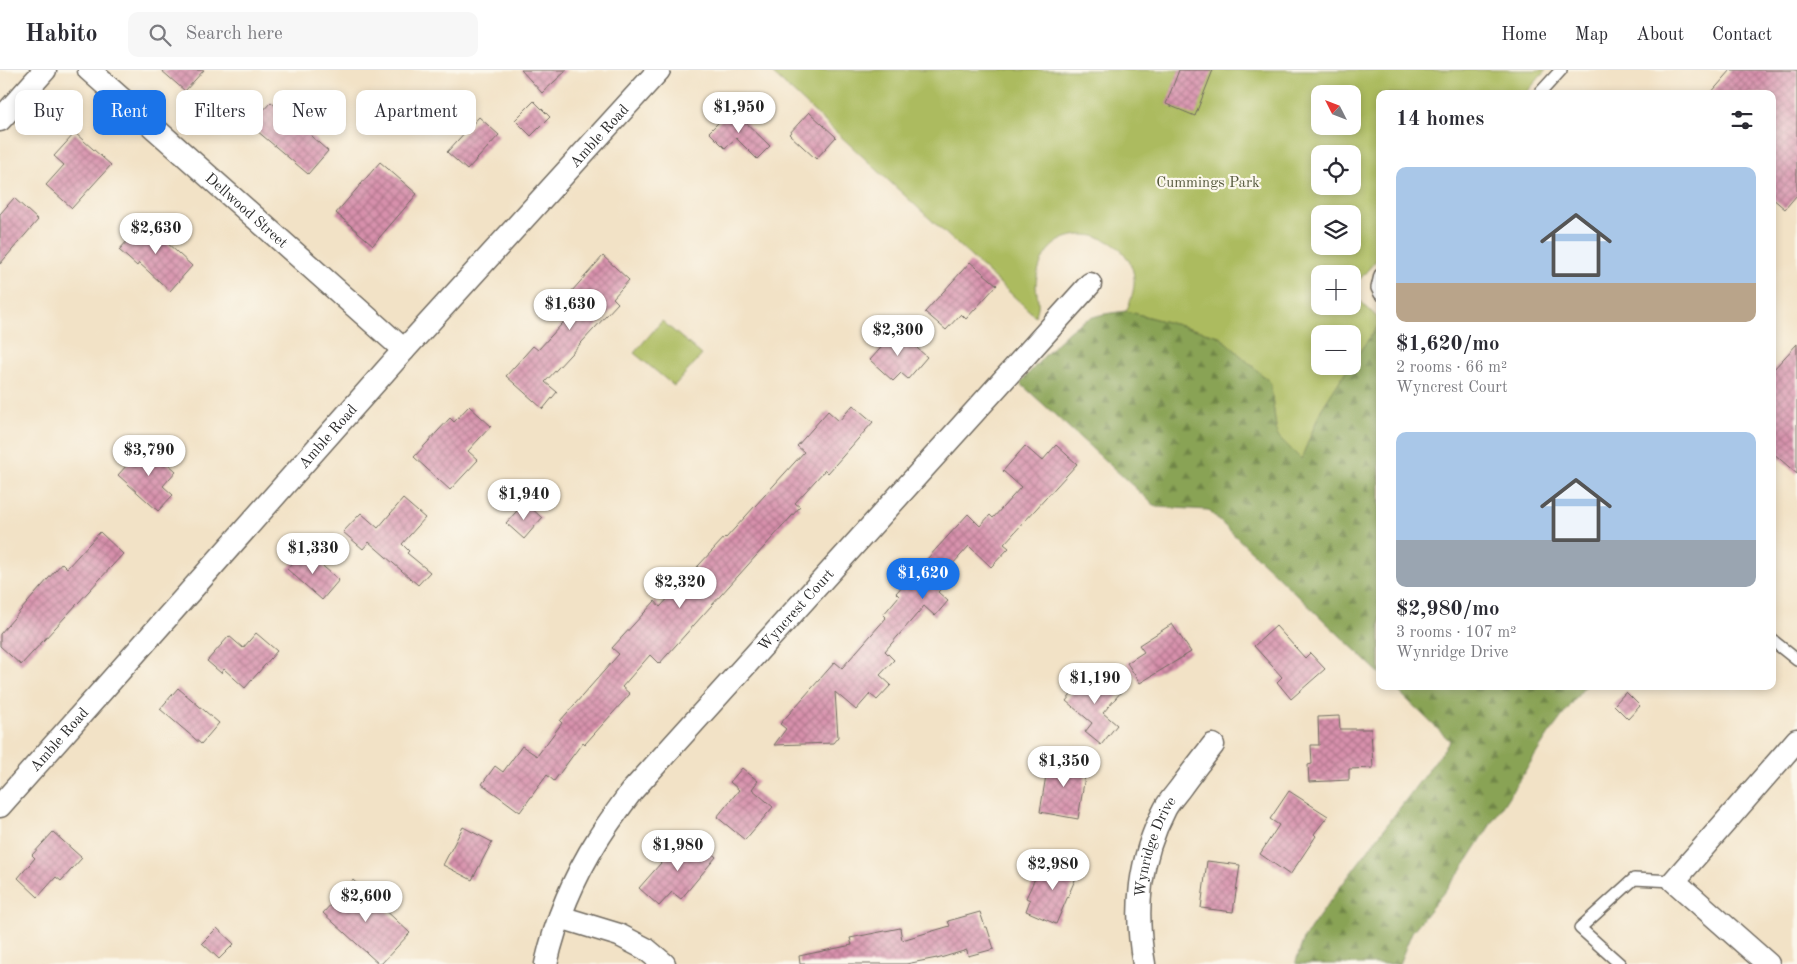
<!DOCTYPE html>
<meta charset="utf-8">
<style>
:root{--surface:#fff;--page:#f7f7f7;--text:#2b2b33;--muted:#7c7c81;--line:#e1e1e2;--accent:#1a73e8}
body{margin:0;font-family:"Old Standard TT",serif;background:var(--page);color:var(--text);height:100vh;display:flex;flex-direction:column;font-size:19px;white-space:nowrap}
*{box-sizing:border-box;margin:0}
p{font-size:16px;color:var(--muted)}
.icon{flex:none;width:28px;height:28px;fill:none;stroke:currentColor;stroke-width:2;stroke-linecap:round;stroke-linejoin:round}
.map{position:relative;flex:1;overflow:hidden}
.side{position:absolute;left:1376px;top:20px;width:400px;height:600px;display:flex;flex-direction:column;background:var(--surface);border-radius:10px;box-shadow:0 2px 8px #0003}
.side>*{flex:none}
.hud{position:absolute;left:15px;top:20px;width:475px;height:45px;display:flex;gap:10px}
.needle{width:32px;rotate:312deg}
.fabs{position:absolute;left:1311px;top:15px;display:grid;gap:10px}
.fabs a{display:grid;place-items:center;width:50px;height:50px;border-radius:10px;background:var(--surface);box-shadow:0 2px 8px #0003;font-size:25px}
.price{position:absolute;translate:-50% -42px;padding:0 11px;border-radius:18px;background:#fff;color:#222;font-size:16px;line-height:32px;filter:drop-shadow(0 1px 2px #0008)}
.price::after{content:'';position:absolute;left:50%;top:30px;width:15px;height:11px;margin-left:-8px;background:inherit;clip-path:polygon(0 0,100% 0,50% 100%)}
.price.current{background:var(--accent);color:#fff}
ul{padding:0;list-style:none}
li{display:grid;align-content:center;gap:10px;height:265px;padding:0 20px}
li span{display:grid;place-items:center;height:155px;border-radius:10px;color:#555}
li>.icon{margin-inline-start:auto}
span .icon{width:90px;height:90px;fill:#fffc;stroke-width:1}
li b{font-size:21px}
h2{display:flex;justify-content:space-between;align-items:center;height:60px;padding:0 20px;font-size:21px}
.chip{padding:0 18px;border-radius:10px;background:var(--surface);box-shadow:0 2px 8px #0003;font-size:18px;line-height:45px}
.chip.current{background:var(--accent);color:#fff}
header{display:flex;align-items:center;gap:30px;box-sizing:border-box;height:70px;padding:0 25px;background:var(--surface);border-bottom:1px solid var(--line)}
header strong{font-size:24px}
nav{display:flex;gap:28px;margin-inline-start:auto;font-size:18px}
.search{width:350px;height:45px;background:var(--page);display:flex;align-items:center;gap:12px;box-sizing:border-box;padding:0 18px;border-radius:10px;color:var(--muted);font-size:19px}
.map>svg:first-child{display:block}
</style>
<header>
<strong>Habito</strong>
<div class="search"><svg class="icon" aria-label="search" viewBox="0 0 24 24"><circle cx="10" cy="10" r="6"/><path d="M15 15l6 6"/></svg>Search here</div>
<nav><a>Home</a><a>Map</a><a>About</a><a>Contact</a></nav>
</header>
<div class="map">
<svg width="1797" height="894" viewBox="0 0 1797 894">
<defs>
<pattern id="forest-firs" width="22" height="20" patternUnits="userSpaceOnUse" patternTransform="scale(1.25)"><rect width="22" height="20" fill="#89a355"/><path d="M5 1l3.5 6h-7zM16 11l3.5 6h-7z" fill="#708547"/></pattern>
<pattern id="building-cross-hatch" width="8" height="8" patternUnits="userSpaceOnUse" patternTransform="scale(1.25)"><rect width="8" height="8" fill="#d790ac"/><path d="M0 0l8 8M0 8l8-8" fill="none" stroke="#af768c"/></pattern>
</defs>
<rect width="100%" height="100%" fill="#fbf7ec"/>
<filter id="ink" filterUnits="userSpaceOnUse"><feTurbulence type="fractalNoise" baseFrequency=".02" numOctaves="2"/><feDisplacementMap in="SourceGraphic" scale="10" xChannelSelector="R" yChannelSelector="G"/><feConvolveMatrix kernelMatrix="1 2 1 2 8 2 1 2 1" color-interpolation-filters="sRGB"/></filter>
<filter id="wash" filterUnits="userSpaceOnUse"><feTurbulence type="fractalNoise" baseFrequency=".0096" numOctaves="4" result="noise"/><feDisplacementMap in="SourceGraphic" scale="20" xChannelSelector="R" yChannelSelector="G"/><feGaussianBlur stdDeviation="1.12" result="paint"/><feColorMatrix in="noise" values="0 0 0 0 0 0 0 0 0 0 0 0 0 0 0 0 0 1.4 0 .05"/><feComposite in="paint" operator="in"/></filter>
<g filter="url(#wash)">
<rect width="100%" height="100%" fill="#f2e2c6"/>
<g fill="#acbb5e" stroke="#6c7344" fill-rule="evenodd">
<path d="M769,0H1546L1525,24H1380V186L1353,217L1352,204H1320V236H1352L1353,224L1380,250V253L1353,291L1352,264H1320V296H1349L1321,340L1301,390L1277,365L1270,312L1219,266L1126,241C1133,227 1138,209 1130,193C1115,162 1067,154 1046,183C1040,192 1036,206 1036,216C1037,228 1041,235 1035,246ZM1320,24H1352V56H1320ZM1320,84H1352V116H1320ZM1320,144H1352V176H1320Z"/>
<polygon points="662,251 702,285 674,316 634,283"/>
</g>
<g fill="url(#forest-firs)" stroke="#5a6740">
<path d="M1126,241L1219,266L1270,312L1277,365L1301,389L1321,340L1349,296H1352L1353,291L1380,253V604L1208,440L1156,437L1020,313C1036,296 1065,260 1084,251C1096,244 1112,243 1126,241Z"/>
<polygon points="1393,616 1585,616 1549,664 1460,802 1412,862 1399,894 1296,894 1296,891 1304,868 1332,828 1450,671"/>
</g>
<g id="blocks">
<g fill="url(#building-cross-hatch)">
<polygon points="161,0 204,0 185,21"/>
<polygon points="521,0 567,0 542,23"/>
<polygon points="1179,0 1213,0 1195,46 1166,34"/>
<polygon points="1731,0 1797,0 1797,125 1785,139 1772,128 1772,24 1710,24"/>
<polygon points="534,31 550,47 531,66 515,50"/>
<polygon points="271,32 280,40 282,38 290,45 292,43 314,62 311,66 328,81 308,104 250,55"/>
<polygon points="732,39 770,76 757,89 736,68 725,78 709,62"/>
<polygon points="809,42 836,67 816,89 789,64"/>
<polygon points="479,47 499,65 467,100 447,82"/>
<polygon points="75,63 111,95 72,138 46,115 64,95 54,86"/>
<polygon points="380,92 417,124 373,175 336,143"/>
<polygon points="14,128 38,150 0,194 0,144"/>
<polygon points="148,148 168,165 164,170 192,196 170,221 139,193 137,196 119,180"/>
<polygon points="603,186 629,210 613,228 618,233 545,312 557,322 543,339 506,306 533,276 538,280 574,241 563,231"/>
<polygon points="970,192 997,215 966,249 961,244 946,260 925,242"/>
<polygon points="897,260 927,287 908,309 901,303 893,311 870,290"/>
<polygon points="1797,274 1797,404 1772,382 1772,301"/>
<polygon points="853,335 873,352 828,403 825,400 795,433 800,437 659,594 650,585 622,617 630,624 585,674 583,672 554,711 547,705 520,742 482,714 495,696 503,702 522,676 537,686 562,653 560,651 619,584 612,578 655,531 660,537 725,467 726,468 804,382 797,376 828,341 839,351"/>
<polygon points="469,336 491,356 468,381 478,390 450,420 414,387 450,348 454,352"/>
<polygon points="146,374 176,401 163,416 173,425 158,441 118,405"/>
<polygon points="1056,375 1077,394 1004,474 1009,478 991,497 969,476 942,506 948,511 938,522 948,531 935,546 924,536 885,581 894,590 880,605 891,615 877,630 870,624 856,640 835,622 838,667 833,673 774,675 786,659 780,654 835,592 842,598 886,548 883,545 899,526 896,523 968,444 980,456 990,445 993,448 1021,417 1003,401 1025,376 1042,391"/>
<polygon points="403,429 425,448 402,474 409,481 407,483 430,502 418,515 369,472 363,479 343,462 361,443 378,458"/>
<polygon points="525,432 542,448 524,469 506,453"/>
<polygon points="100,462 123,484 21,595 0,576 0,564 62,493 67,498"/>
<polygon points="304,480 339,510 322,530 287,499"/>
<polygon points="1172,554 1191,582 1140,613 1127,593 1144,582 1139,575"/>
<polygon points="1276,556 1305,588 1310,583 1325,599 1291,629 1277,612 1282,607 1254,576"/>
<polygon points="256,563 277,581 245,618 224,599 221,603 207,591 229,566 243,578"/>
<polygon points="1092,599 1121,622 1103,643 1117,655 1101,675 1085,662 1092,653 1066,631"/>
<polygon points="178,618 219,653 201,674 160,639"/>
<polygon points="1626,622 1640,636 1628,649 1614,635"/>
<polygon points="1339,646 1340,659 1371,659 1373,698 1349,699 1349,710 1309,712 1308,695 1312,694 1311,675 1319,675 1318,647"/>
<polygon points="1049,687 1087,694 1078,749 1040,742"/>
<polygon points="742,698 758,711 752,719 773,737 745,770 717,747 739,720 730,712"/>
<polygon points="1289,721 1328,746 1314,764 1316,766 1290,805 1260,784 1279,755 1270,749"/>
<polygon points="463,757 492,772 472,810 443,795"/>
<polygon points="53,762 82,788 61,811 56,807 38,827 18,808 35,788 32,785"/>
<polygon points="695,768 716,787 681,829 672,822 659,836 639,818 675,777 682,783"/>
<polygon points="1058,786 1081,796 1056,854 1026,841 1030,830 1026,828 1037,804 1048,809"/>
<polygon points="1207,791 1240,795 1233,842 1201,838"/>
<polygon points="353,810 410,863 381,894 379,894 323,843"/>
<polygon points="980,842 985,857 987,857 994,879 968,886 967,880 937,889 937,888 906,894 800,894 799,886 852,875 850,868 900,858 902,870 950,856 948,851"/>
<polygon points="217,858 234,874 219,889 202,873"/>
</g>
</g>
</g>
<g filter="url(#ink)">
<use href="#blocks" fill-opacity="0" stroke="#716b61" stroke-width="1"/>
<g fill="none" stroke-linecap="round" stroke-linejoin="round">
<defs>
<g id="lane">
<polyline points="1539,24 1561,0"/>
<polyline points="1380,205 1377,218 1380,224"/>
<polyline points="1772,570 1797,590"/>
<polyline points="1620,894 1580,858 1634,809 1674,811"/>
</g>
<g id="street">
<path id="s1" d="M89,0L404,280"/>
<polyline points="0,50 45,0"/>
<path id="s2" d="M0,736L404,280L659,0"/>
<polyline points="560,847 619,865 646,879 664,894"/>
<path id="s3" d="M546,894C556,850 574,807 598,769C608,753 620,737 631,722L1090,214"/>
<path id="s4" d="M1144,894C1134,839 1139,789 1165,739C1169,731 1176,724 1181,717C1191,703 1202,689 1213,675"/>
<polyline points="1768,894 1674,811 1797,670"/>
</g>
</defs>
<use href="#lane" stroke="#716b61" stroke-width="14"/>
<use href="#street" stroke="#716b61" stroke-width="25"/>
<use href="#lane" stroke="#fff" stroke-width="11"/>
<use href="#street" stroke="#fff" stroke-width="22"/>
</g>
</g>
<g text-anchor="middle" stroke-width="4.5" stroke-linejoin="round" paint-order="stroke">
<g font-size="15" fill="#2b2b2b" stroke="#fbf7ec">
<text dy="5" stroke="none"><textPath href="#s2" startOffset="899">Amble Road</textPath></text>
<text dy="5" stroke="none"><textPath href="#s1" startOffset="211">Dellwood Street</textPath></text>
<text dy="5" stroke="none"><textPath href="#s2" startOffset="494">Amble Road</textPath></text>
<text dy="5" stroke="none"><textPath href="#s3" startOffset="439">Wyncrest Court</textPath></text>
<text dy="5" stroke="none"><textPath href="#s2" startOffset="89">Amble Road</textPath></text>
<text dy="5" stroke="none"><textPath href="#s4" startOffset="120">Wynridge Drive</textPath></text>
</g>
<g font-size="15" fill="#52563a" stroke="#fbf7ec">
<text x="1208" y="117">Cummings Park</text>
</g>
</g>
</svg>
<div class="fabs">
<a><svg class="needle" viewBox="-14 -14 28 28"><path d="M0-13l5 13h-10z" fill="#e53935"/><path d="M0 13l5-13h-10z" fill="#7c7c81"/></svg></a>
<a><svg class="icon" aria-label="locate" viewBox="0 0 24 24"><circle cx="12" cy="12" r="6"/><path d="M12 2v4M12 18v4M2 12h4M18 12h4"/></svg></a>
<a><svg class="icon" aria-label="layers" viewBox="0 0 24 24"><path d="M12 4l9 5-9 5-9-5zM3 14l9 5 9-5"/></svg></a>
<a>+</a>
<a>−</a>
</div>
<b class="price" style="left:739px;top:64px">$1,950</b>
<b class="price" style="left:156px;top:185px">$2,630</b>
<b class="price" style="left:570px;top:261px">$1,630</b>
<b class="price" style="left:898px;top:287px">$2,300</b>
<b class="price" style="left:149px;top:407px">$3,790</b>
<b class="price" style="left:524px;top:451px">$1,940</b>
<b class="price" style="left:313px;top:505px">$1,330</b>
<b class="price current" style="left:923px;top:530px">$1,620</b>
<b class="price" style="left:680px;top:539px">$2,320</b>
<b class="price" style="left:1095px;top:635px">$1,190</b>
<b class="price" style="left:1064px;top:718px">$1,350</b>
<b class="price" style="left:678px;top:802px">$1,980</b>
<b class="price" style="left:1053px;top:821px">$2,980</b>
<b class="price" style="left:366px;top:853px">$2,600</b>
<div class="hud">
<a class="chip">Buy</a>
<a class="chip current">Rent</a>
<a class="chip">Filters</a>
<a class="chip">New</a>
<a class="chip">Apartment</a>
</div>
<section class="side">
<h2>14 homes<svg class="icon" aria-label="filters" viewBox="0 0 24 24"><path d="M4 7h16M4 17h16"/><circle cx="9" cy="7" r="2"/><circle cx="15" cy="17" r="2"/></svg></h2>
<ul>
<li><span style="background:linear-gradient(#a9c7e8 75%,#b9a48a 0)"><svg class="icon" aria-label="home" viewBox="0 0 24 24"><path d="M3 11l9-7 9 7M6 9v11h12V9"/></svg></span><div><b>$1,620/mo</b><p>2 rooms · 66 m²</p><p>Wyncrest Court</p></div></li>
<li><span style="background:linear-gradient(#a9c7e8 70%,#9aa5b1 0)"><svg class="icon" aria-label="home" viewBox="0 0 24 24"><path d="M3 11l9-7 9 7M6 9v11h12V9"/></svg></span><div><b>$2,980/mo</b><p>3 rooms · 107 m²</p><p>Wynridge Drive</p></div></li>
</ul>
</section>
</div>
